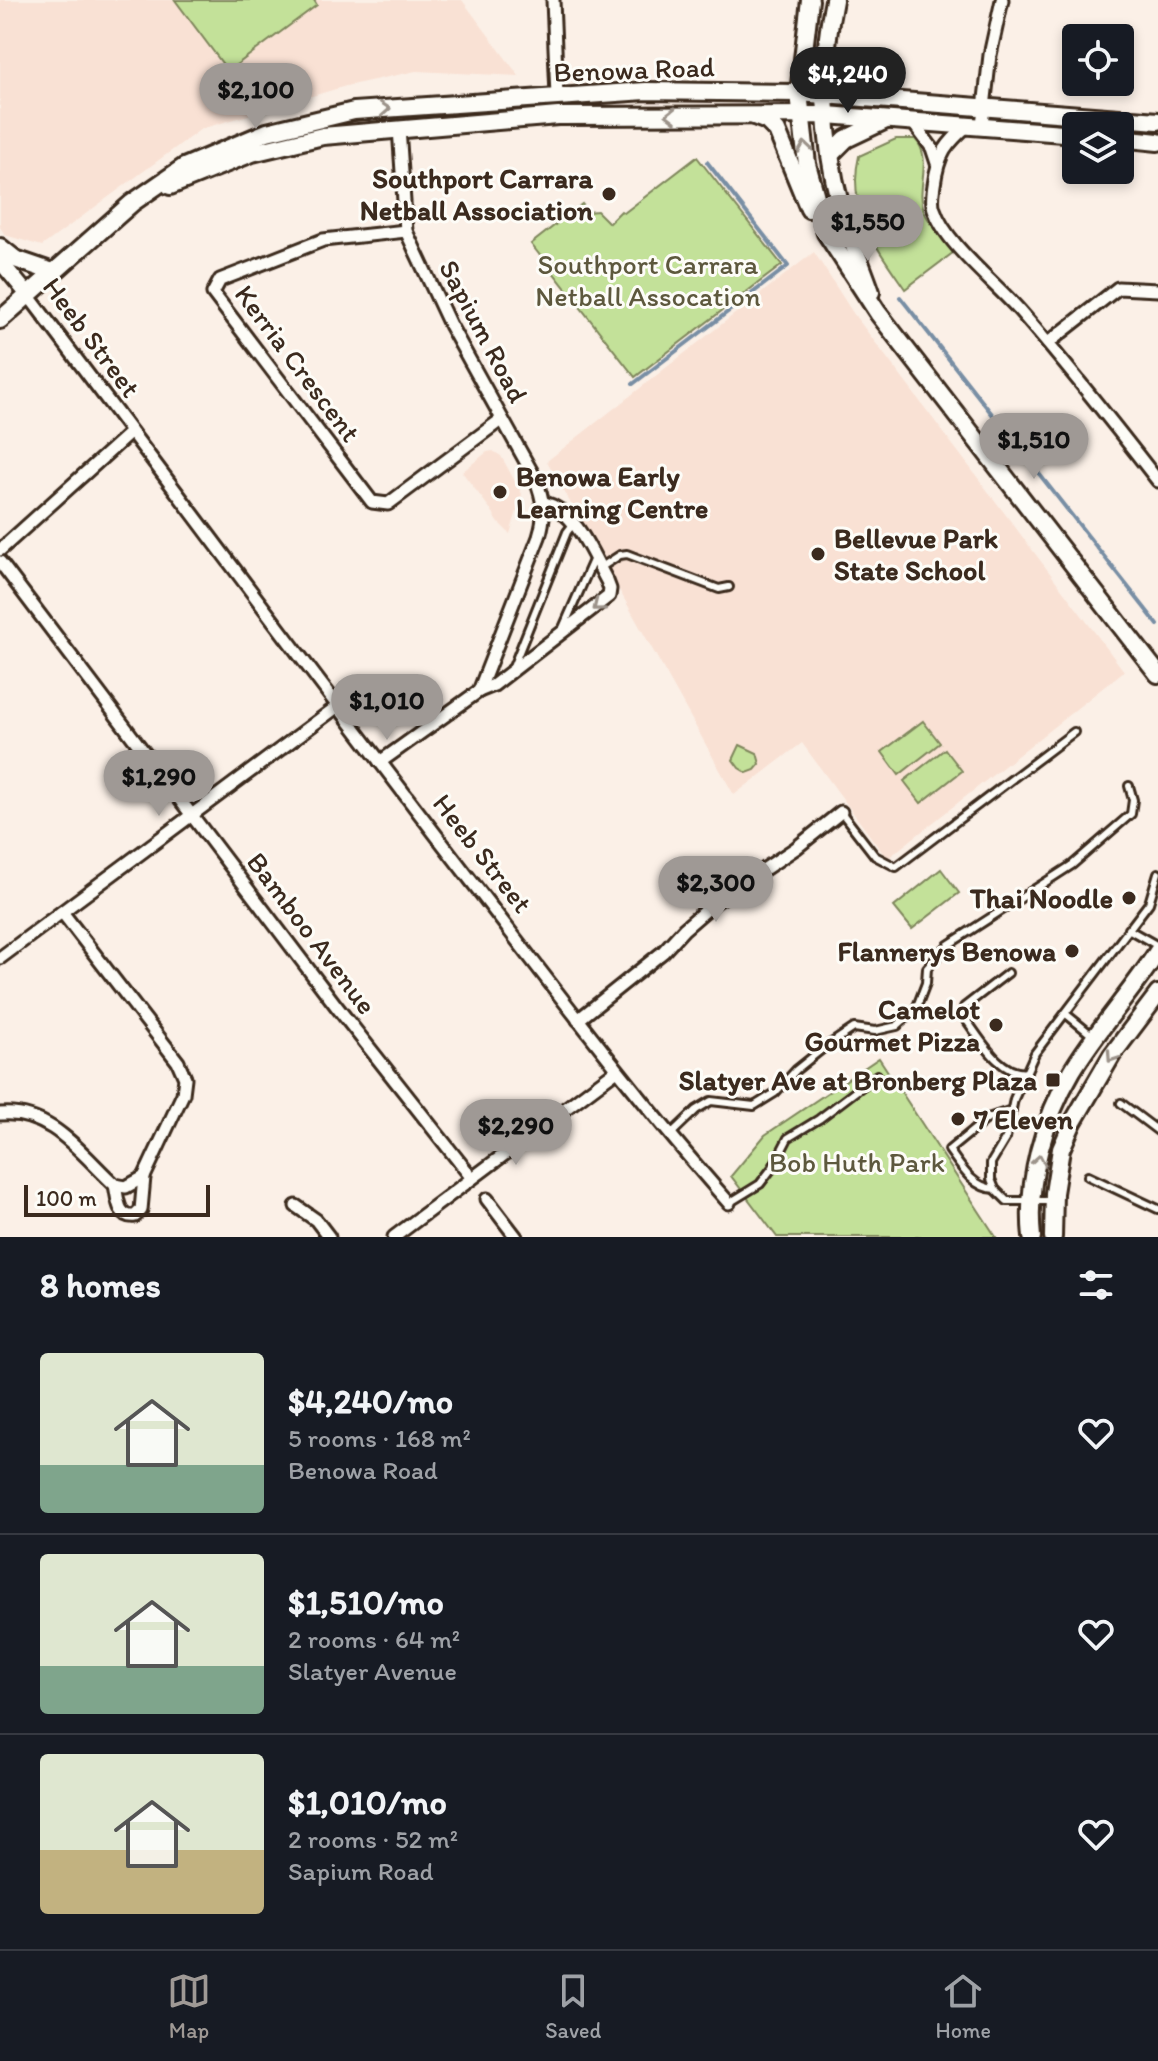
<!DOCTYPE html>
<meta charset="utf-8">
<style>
:root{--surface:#171b24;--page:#242831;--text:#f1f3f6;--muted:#9ea1a6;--line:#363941;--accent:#9f9995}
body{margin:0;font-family:Itim,sans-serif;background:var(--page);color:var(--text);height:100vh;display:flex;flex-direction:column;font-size:30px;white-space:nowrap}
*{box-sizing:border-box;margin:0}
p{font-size:26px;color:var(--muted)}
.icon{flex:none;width:44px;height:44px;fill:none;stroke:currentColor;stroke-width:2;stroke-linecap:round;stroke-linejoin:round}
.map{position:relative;height:1237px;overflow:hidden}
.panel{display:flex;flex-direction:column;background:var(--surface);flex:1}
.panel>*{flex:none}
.fabs{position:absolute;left:1062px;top:24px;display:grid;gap:16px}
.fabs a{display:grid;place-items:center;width:72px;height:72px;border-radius:8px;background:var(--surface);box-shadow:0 4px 12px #0003;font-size:40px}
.scale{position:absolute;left:24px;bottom:20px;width:186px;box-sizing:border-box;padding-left:8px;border:4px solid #3b2a1e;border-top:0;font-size:22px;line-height:28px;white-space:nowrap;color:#3b2a1e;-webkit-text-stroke:6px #fdfcf7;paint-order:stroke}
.price{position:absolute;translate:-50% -68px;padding:0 18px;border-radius:28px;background:var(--accent);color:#111;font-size:26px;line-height:52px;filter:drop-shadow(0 2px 4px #0008)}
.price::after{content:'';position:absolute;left:50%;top:48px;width:24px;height:18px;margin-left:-12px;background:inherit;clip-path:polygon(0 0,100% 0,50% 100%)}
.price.current{background:#222;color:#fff}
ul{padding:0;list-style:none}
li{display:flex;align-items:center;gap:24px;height:200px;padding:0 40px}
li+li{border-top:2px solid var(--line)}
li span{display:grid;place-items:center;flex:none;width:224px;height:160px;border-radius:8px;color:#555}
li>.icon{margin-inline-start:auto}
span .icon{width:96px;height:96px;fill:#fffc;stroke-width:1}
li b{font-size:34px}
h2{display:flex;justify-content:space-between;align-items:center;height:96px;padding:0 40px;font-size:34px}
.tab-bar{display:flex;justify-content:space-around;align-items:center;height:112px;border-top:2px solid var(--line);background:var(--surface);font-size:22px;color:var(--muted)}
.tab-bar a{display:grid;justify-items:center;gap:4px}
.tab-bar .current{color:var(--accent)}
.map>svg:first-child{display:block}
</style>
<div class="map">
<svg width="1158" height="1237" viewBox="0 0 1158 1237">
<rect width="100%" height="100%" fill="#fbf0e7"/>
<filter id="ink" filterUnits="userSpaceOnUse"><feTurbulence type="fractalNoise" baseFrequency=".0125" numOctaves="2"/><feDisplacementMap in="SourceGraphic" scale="16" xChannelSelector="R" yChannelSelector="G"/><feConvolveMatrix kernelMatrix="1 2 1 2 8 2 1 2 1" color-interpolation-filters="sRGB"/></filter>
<g filter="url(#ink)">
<g fill="#f9e1d4">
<polygon points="0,0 462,0 519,76 416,71 346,86 201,129 42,246 5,235 0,227"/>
<polygon points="814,252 853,313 1124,671 887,859 802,743 734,795 547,461"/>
<polygon points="493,451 501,456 522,494 510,534 495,519 494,514 462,472 487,452"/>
</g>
<g fill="#c3e199" stroke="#7f865c" stroke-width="2">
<polygon points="175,0 314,0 317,5 228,71"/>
<path d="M896,139H915C934,159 915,187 924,211C930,226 945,240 954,252L905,289C877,248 846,209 859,156Z"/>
<polygon points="697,157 782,265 635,377 531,244 582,204 588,212 597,211 609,223 621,211 624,213"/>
<polygon points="923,721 940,743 899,775 882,752"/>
<polygon points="740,745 757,753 760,764 755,770 747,773 739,768 733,760"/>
<polygon points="945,749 962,771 921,803 904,781"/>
<polygon points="941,869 959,893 912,929 894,907"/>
<polygon points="879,1058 996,1237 777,1237 731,1176 765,1135"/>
</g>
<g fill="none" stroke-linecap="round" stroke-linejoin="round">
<g stroke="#788ea4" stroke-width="4">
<polyline points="900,297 1158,625"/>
<polyline points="633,384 788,266 707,162"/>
</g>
<defs>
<g id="service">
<polyline points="600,568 620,555 627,554 719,589 729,587"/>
<polyline points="563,628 594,558"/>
<polyline points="513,667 567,532 574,523"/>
<polyline points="841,812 875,856 896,867 1074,732"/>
<polyline points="1128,929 1158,946"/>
<path d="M1008,973L964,1007V1017C979,1036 1000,1077 1027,1072"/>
<polyline points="1066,1014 1093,1036"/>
<polyline points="1121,1103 1158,1131"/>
<polyline points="669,1136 696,1110 711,1101 754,1106 775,1093 796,1070 821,1050 854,1028 875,1031 897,1026 916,1009 926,983 927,968 948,945 1072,865 1131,814 1133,800 1129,786"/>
<polyline points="1088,1176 1158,1209"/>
<path d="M995,1189C973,1188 961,1167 949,1150L988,1118L1012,1110"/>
<polyline points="1053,1201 1007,1201 995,1189 991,1179 991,1163 1006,1138 1014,1099 1035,1053 1149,903 1158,873"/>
<polyline points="729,1203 760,1184 773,1167 788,1138 819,1119 877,1075"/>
</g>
<g id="minor">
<polyline points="553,0 557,96"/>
<polyline points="911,120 932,148 937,163"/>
<path d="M969,124C946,144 938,154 934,185C933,192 931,202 934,209C945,244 996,283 1020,311C1068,366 1113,423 1158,481"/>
<polyline points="982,125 990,55 1002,0"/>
<polyline points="406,231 323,240 220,280 213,293 372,502 388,504 502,419"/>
<path d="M28,295C175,489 320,685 469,878C554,988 637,1099 729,1203"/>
<polyline points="1048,343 1118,288 1158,290"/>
<polyline points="0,550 131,432"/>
<polyline points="0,562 337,1007 472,1178"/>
<path d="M479,691L494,685L609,596L610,589L607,581C592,554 577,512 545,503"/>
<path d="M380,762L479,691L539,537C546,515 544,500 535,478L450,325L406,231L399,128"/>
<polyline points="0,958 338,706"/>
<polyline points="578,1020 663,952 684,929 714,903 796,848 841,812"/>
<path d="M0,1114C51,1109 81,1154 115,1185L126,1187L144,1177L183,1094L185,1078L178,1062L62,912"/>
<path d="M115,1185C118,1198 117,1218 135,1216L141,1210L144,1177"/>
<polyline points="487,1199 516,1237"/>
<polyline points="296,1206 316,1220 329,1237"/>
<polyline points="394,1237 617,1070"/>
</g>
<polyline id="tertiary" points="0,261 28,295"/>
<g id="secondary">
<polyline points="810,0 799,93 807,164 826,233 878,313 1158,674"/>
<path d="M834,0C820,65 823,140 840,204C848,234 861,263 871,292"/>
<polyline points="754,116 767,121 777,131 809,209"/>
<polyline points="1120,138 1158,142"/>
<polyline points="831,154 846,139 886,120"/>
<polyline points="170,186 252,153 323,136 558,116 827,115 1076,134"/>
<polyline points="0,247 15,259 53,272"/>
<polyline points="0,320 132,203 184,167 267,132 354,111 646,91 799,93 1158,121"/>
<path d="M1032,1237C1026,1182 1044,1118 1072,1071C1097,1029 1132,992 1158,951"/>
<polyline points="1053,1237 1054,1193 1061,1149 1073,1122 1112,1055 1158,994"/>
</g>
</defs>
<use href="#service" stroke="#3b2a1e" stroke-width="12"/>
<use href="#minor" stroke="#3b2a1e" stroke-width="17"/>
<use href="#tertiary" stroke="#3b2a1e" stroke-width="20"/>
<use href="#secondary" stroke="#3b2a1e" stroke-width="22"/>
<use href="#service" stroke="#fdfcf7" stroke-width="6"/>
<use href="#minor" stroke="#fdfcf7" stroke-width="11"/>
<use href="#tertiary" stroke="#fdfcf7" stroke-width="14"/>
<use href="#secondary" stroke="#fdfcf7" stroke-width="16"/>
</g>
<defs><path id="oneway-chevron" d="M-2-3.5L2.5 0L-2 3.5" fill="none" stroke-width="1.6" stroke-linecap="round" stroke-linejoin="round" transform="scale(2)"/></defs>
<g stroke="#9c938a">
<use href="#oneway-chevron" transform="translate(385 109) rotate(-4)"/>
<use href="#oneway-chevron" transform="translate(671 115) rotate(179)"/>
<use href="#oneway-chevron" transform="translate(805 147) rotate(-99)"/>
<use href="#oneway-chevron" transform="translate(598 606) rotate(141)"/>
<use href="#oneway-chevron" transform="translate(1112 1057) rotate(124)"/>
<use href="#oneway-chevron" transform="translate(1039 1160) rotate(-80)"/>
</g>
</g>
<g fill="#3b2a1e" stroke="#fdfcf7" stroke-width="3">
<circle cx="609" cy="194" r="8"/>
<circle cx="500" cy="492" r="8"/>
<circle cx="818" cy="554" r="8"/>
<circle cx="1129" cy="898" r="8"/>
<circle cx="1072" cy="951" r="8"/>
<circle cx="996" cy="1025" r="8"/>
<rect x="1045" y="1072" width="16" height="16" rx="4"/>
<circle cx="958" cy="1119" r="8"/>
</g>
<g text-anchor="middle" stroke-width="6" stroke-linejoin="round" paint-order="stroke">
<g font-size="28" fill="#3b2a1e" stroke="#fdfcf7">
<text transform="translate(634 69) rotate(-2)" y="10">Benowa Road</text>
<text transform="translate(484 331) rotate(62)" y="10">Sapium Road</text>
<text transform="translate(92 337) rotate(53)" y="10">Heeb Street</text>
<text transform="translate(298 363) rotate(53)" y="10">Kerria Crescent</text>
<text transform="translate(483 853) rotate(52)" y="10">Heeb Street</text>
<text transform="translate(312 933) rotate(53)" y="10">Bamboo Avenue</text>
</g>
<g font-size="28" font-weight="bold" fill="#3b2a1e" stroke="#fdfcf7" text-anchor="end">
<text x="593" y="188">Southport Carrara<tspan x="593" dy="32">Netball Association</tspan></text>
<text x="516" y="486" text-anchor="start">Benowa Early<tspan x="516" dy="32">Learning Centre</tspan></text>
<text x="834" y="548" text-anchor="start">Bellevue Park<tspan x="834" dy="32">State School</tspan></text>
<text x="1113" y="908">Thai Noodle</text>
<text x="1056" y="961">Flannerys Benowa</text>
<text x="980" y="1019">Camelot<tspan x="980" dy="32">Gourmet Pizza</tspan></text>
<text x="1037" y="1090">Slatyer Ave at Bronberg Plaza</text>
<text x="974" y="1129" text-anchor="start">7 Eleven</text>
</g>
<g font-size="28" fill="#5d583d" stroke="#fdfcf7">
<text x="648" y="274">Southport Carrara<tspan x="648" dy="32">Netball Assocation</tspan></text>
<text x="857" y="1172">Bob Huth Park</text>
</g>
</g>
</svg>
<div class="fabs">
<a><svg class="icon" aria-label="locate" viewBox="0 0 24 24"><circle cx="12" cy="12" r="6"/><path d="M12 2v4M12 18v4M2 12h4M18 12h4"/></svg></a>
<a><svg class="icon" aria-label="layers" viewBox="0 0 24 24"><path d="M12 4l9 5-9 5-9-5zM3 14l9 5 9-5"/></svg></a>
</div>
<div class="scale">100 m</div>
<b class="price current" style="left:848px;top:115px">$4,240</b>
<b class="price" style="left:256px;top:131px">$2,100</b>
<b class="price" style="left:868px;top:263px">$1,550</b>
<b class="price" style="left:1034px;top:481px">$1,510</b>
<b class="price" style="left:387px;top:742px">$1,010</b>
<b class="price" style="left:159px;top:818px">$1,290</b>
<b class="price" style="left:716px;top:924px">$2,300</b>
<b class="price" style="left:516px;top:1167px">$2,290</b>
</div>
<section class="panel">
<h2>8 homes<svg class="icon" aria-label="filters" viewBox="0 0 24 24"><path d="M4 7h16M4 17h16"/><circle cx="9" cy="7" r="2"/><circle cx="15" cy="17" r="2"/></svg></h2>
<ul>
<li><span style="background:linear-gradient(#dfe7d0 70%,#7fa58c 0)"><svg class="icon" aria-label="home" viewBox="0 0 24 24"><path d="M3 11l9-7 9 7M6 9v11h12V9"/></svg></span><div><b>$4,240/mo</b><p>5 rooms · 168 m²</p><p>Benowa Road</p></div><svg class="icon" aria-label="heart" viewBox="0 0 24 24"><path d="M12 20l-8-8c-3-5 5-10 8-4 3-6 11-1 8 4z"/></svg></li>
<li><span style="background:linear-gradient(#dfe7d0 70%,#7fa58c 0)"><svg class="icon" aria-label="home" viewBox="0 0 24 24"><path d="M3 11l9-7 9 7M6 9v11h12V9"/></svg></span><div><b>$1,510/mo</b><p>2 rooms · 64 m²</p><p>Slatyer Avenue</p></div><svg class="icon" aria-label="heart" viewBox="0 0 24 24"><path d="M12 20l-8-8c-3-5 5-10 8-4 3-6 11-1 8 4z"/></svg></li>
<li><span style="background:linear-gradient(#dfe7d0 60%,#c2b280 0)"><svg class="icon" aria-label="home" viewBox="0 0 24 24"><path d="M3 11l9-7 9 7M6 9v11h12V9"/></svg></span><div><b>$1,010/mo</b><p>2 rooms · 52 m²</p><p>Sapium Road</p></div><svg class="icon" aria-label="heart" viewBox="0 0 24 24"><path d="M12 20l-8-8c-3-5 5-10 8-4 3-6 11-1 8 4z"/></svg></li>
</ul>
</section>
<nav class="tab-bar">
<a class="current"><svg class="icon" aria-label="map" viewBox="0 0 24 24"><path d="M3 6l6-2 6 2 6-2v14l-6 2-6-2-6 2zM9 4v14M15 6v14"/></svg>Map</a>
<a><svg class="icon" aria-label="saved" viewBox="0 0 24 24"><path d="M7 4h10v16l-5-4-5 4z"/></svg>Saved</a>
<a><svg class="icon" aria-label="home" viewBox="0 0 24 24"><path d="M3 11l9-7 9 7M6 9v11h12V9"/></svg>Home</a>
</nav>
